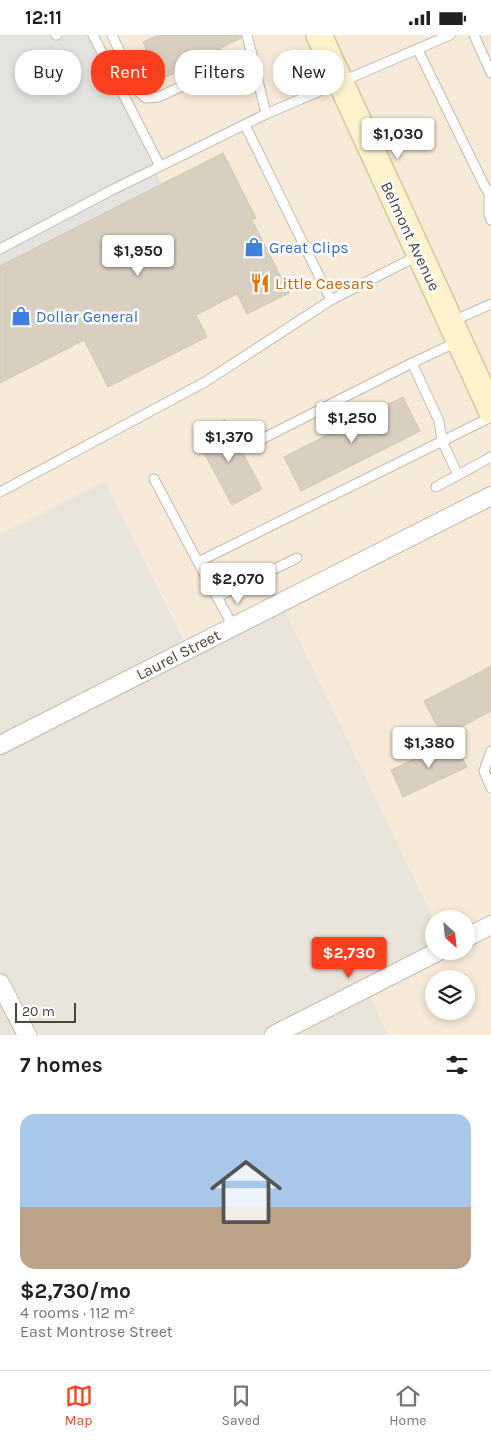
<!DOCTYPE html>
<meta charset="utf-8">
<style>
:root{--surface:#fff;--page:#f6f6f6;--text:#202124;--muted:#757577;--line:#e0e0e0;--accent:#fc3f1d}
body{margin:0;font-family:Karla,sans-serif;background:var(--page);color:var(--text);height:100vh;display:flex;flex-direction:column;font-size:19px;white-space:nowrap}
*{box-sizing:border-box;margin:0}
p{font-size:16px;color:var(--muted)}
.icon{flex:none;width:28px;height:28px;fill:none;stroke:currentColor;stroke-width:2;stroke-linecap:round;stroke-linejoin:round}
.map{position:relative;height:1000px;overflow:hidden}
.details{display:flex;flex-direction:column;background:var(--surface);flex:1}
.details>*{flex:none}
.banner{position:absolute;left:15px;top:15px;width:461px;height:45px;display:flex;gap:10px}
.needle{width:32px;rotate:153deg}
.tools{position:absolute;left:425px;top:875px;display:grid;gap:10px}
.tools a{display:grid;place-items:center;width:50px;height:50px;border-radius:50%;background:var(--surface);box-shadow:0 2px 8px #0003;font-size:25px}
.scale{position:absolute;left:15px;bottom:12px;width:61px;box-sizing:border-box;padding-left:5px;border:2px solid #4b4439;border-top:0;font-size:14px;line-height:18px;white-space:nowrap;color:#4b4439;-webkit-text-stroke:4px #fff;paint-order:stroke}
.price{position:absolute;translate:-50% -42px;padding:0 11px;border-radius:5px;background:#fff;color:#222;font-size:16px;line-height:32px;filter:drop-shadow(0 1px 2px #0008)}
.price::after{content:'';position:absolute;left:50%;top:30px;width:15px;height:11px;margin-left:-8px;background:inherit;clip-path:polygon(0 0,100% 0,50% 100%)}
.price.on{background:var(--accent);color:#fff}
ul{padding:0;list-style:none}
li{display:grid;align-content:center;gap:10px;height:265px;padding:0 20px}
li span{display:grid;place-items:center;height:155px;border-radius:15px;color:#555}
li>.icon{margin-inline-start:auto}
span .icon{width:90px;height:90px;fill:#fffc;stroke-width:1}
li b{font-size:21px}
h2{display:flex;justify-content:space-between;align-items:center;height:60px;padding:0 20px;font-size:21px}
.pill{padding:0 18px;border-radius:20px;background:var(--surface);box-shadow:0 2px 8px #0003;font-size:18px;line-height:45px}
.pill.on{background:var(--accent);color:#fff}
.status{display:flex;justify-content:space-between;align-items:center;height:35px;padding:0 25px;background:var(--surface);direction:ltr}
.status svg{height:14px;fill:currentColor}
.tabs{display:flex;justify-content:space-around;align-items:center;height:70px;border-top:1px solid var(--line);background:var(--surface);font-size:14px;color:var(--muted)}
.tabs a{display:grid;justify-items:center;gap:2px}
.tabs .on{color:var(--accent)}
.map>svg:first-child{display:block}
</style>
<div class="status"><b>12:11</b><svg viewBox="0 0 49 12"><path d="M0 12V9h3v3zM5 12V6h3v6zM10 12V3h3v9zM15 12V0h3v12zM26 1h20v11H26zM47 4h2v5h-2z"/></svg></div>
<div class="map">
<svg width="491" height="1000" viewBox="0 0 491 1000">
<rect width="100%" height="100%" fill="#f6f3ec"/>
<polygon fill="#eae5da" points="105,446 188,613 281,567 434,884 434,916 366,953 389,1000 0,1000 0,499"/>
<path fill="#f7ead8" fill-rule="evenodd" d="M0,0H491V1000H389L366,953L439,916H466V884H434L281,567L189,613L105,446L0,499ZM434,944H466V976H434Z"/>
<polygon fill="#e5e3e0" points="0,0 89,0 162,149 0,231"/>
<g fill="#d8cfc1" stroke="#d3c7b4">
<polygon points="159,0 241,0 241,3 220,13 224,21 198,32 196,29 159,45 143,7"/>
<polygon points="223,118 256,183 252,185 289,258 247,279 237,259 196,280 207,302 108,352 84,305 0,348 0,231"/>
<polygon points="403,362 420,396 301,456 284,422"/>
<polygon points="225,385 262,454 232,470 195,401"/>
<polygon points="491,631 491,676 443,702 424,666"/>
<polygon points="454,706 467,732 403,762 391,735"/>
</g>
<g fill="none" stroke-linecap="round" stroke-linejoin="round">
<defs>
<g id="service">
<polyline points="56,0 57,0"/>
<polyline points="93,0 160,131"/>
<polyline points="112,0 138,56 146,63 159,62 252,18"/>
<polyline points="247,0 266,79"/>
<polyline points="474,0 491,38"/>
<polyline points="418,15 486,154 491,156"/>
<polyline points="245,90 331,265"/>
<polyline points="489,156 489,179 491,185"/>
<polyline points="0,214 108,157 266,79 450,0"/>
<polyline points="453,286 491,269"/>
<polyline points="412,328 457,307"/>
<polyline points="250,410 412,328 439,386 442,406 458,440"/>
<polyline points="154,444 198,527 491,382"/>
<polyline points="436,452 491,422"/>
<polyline points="0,457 205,347 331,265 419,220"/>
<polyline points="198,527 233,591"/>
<polyline points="217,562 297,523"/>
<polyline points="491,716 484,736 491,753"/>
</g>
<g id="minor">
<polyline points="0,710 491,461"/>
<polyline points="466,903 491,890"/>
<polyline points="0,948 27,1000"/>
<polyline points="274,1000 439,916"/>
</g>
<polyline id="secondary" points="319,0 491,375"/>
</defs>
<use href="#service" stroke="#c2bbae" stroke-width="11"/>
<use href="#minor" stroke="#c2bbae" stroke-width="20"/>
<use href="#secondary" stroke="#d6c79b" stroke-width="28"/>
<use href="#service" stroke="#fff" stroke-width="9"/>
<use href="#minor" stroke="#fff" stroke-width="18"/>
<use href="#secondary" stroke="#fff3cd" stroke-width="25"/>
</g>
<defs>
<symbol id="shop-bare" viewBox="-9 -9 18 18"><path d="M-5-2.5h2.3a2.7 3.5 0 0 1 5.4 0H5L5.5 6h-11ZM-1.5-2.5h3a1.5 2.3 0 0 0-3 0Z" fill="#3f7fe0" stroke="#fff" stroke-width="2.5" paint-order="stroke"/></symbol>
<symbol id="restaurant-bare" viewBox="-9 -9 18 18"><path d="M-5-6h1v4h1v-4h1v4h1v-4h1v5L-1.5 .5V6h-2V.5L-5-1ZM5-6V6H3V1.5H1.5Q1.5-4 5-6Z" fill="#e8710a" stroke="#fff" stroke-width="2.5" paint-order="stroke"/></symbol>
</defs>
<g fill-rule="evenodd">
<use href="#shop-bare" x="240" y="198" width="28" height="28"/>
<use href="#restaurant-bare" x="246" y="234" width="28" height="28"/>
<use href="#shop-bare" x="7" y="267" width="28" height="28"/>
</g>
<g text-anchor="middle" stroke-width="5" stroke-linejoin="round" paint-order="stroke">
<g font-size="16" fill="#4b4439" stroke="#fff">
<text transform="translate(411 201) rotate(65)" y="6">Belmont Avenue</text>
<text transform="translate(178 619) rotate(-27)" y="6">Laurel Street</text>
</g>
<g font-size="16" fill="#366cbe" stroke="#fff" text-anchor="start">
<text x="269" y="218">Great Clips</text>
<text x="36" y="287">Dollar General</text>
</g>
<g font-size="16" fill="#c56008" stroke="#fff" text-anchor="start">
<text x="275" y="254">Little Caesars</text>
</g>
</g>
</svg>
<div class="tools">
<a><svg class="needle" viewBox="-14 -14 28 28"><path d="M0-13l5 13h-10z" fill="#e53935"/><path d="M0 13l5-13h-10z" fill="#757577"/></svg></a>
<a><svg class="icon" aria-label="layers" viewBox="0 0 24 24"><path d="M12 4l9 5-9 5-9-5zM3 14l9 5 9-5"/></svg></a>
</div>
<div class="scale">20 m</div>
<b class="price" style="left:398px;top:125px">$1,030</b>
<b class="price" style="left:138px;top:242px">$1,950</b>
<b class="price" style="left:352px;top:409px">$1,250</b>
<b class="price" style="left:229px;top:428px">$1,370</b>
<b class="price" style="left:238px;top:570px">$2,070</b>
<b class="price" style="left:429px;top:734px">$1,380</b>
<b class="price on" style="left:349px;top:944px">$2,730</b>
<div class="banner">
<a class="pill">Buy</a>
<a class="pill on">Rent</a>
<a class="pill">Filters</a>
<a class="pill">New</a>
</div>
</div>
<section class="details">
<h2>7 homes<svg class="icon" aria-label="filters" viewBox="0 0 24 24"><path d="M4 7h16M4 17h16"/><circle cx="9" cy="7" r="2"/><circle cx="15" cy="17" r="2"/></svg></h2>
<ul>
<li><span style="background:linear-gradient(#a9c7e8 60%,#b9a48a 0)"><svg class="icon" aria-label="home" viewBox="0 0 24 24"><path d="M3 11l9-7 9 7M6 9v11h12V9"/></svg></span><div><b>$2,730/mo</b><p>4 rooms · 112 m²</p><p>East Montrose Street</p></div></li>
</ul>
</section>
<nav class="tabs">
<a class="on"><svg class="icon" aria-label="map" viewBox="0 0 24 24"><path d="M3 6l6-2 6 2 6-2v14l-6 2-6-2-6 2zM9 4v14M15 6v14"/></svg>Map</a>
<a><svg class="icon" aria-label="saved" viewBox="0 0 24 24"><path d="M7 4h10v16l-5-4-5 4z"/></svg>Saved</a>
<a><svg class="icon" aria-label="home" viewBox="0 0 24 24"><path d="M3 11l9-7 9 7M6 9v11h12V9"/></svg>Home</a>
</nav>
